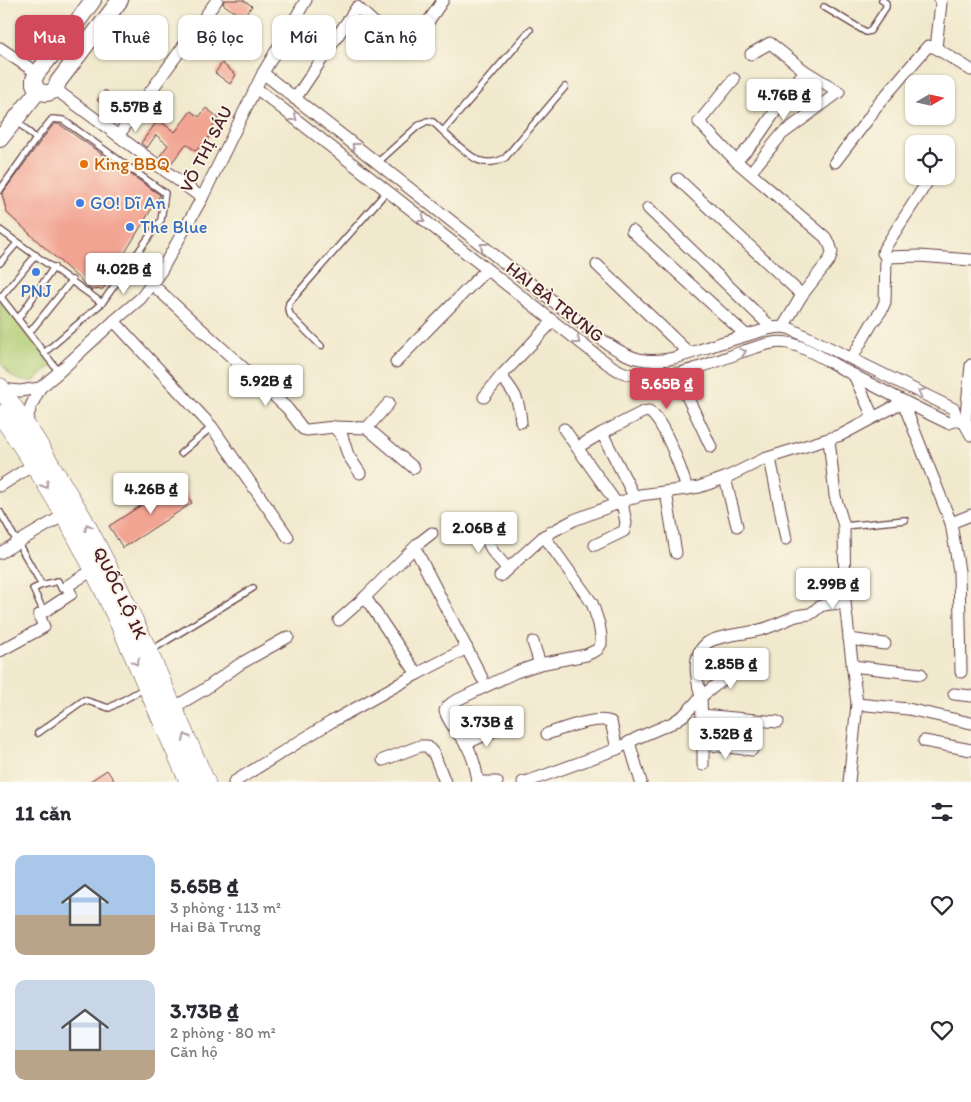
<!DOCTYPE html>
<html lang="vi">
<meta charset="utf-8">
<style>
:root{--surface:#fff;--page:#f2f2f3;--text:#2b2b33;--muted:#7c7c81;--accent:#d1495b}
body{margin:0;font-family:Itim,sans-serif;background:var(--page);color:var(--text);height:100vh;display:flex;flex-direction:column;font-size:19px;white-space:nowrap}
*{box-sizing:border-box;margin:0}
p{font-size:16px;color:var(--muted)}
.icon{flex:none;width:28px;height:28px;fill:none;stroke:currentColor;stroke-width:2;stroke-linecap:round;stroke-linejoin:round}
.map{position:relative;height:782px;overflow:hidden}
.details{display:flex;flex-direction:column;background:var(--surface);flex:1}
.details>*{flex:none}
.guide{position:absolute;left:15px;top:15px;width:500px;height:45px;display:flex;gap:10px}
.needle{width:32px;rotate:81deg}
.buttons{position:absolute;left:905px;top:75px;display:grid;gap:10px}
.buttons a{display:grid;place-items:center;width:50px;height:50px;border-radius:10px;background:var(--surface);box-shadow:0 1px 4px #0004;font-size:25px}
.price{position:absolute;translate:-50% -42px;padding:0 11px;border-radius:5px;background:#fff;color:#222;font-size:16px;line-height:32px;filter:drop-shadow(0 1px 2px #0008)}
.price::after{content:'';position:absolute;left:50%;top:30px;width:15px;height:11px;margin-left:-8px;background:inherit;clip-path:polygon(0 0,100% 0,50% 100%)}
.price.on{background:var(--accent);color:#fff}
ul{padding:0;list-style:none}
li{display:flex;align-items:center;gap:15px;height:125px;padding:0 15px}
li span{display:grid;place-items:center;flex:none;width:140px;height:100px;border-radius:10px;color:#555}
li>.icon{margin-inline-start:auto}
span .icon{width:60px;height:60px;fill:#fffc;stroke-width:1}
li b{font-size:21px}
h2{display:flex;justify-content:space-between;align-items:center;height:60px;padding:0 15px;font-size:21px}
.tag{padding:0 18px;border-radius:10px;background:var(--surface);box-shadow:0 1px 4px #0004;font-size:18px;line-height:45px}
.tag.on{background:var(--accent);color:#fff}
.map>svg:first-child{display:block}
</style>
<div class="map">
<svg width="971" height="782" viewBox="0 0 971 782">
<rect width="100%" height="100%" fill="#fcf5e5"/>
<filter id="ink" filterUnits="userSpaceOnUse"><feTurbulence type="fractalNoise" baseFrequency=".02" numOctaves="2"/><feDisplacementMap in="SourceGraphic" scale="10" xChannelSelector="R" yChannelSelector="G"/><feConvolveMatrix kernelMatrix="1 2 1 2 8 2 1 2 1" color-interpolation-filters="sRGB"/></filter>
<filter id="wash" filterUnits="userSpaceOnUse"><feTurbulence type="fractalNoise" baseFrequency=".0096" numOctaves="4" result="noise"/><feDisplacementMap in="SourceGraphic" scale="20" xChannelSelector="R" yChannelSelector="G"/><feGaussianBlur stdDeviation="1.12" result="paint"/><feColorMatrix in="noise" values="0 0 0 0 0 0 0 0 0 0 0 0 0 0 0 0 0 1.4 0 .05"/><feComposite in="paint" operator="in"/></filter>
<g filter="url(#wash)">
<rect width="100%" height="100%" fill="#f1e9cd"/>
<polygon fill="#b0cd74" stroke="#7d7650" points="0,298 54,364 34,381 23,381 16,379 10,375 0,362"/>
<g id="blocks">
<g fill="#f2a493">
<polygon points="224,0 243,0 252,6 243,18 223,4"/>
<polygon points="219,18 249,41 240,54 209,30"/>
<polygon points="222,63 236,75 230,84 215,73"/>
<polygon points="105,90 123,104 115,114 97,100"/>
<polygon points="206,108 219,118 212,127 215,129 203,145 202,144 196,151 186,144 170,165 159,157 168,145 156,135 147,148 141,143 158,120 175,132 191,111 199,117"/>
<polygon points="54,124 59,124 160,195 103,289 92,290 88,287 7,213 2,194 40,142"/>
<polygon points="179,481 192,503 123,548 109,526"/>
<polygon points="107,770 115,782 89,782"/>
</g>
</g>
</g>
<g filter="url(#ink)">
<use href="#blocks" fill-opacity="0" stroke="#633d43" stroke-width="1"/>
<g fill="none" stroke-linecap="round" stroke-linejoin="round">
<defs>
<g id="lane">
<polyline points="824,7 866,32 870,31 886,7 886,3 882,0"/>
<polyline points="16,120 36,139"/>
<polyline points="443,131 530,30"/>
<path d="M377,163L418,126L427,121L433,122C445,133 465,154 478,160C487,164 497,162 505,158L565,87"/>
<polyline points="133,171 146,157"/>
<polyline points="0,190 36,139 52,119 63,120 165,193 161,220 102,303 44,353"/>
<polyline points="0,230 102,303"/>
<polyline points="0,263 18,242"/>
<polyline points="0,296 59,372"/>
<polyline points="1,297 36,255"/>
<polyline points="18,319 54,267"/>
<polyline points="29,333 72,280"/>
<polyline points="321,346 291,316 288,309 289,303 387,191"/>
<polyline points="181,453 212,427"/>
<polyline points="0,512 42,585 58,581 61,588 67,586"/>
<polyline points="844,526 905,520"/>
<polyline points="42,585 33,589 44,612"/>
<polyline points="150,651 253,588"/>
<polyline points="448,718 469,709 471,709 479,725"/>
<polyline points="38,733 84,700 109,708 145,688"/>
</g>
<g id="street">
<polyline points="0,48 37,73"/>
<polyline points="936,48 941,3 940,0"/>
<polyline points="751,54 770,43 805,71 839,92 782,134 750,173 825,237 830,245 832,252 830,259 802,295 783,327"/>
<path d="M263,73L605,342C616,349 626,356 639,359C665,365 693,352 717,344C735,339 754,333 772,328L783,327L791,329L954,409L957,420"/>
<polyline points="734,79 699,122 736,161"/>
<path d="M256,88L600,358C607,363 614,369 622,372C660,387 708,364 744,351C758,347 773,340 788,343C807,347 829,362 846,371C880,389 914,407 948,423L957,420L971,426"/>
<polyline points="55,89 202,198"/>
<polyline points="295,99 357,7 403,49 426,25 443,0"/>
<polyline points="118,136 217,0"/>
<polyline points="835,162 869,118 875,108 928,46 936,48 971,70"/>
<polyline points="750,173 736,161 755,141 790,90 805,71"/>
<polyline points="931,176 884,249 883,253 886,257 919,256 971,260"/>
<polyline points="678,179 802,295"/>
<polyline points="648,208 772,328"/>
<polyline points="632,231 746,335"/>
<polyline points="597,265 689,353"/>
<polyline points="152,284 287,408 303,429 307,430 334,427 367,428 414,468"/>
<polyline points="114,321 212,427 288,537"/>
<polyline points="852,358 871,325 881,311 885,302 886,257"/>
<polyline points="396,362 486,270"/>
<polyline points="971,365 965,424 971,435"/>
<polyline points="676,373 711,447"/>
<polyline points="854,375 873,417"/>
<path d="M501,376C515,393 519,399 521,422"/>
<polyline points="1,389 20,391 40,388"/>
<polyline points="484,397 501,376 553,321"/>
<polyline points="27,427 28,416 31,406 40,388 59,372 114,321 141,298 161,271 202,198 263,73 306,0"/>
<polyline points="334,427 342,436 348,455 360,473"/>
<polyline points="367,428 389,403"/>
<polyline points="564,429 617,504"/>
<path d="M602,433L643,412L649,411C665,423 681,469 687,489"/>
<polyline points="829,439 835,496 844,526 845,603 857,704 849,782"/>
<polyline points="583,444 602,433 635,498"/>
<polyline points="770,458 786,539"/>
<polyline points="725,478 737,526"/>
<polyline points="0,486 33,465"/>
<polyline points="666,492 676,553"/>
<polyline points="477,521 493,552 508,569"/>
<polyline points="951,523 971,515"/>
<polyline points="595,545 624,531 626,523 622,502"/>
<polyline points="415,548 482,678"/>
<polyline points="0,553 64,515"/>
<polyline points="500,576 544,536 574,520 640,495 687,489 699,487 725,478 764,459 841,435 903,402 951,523 959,571 961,672"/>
<polyline points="365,597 417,674"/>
<polyline points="339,620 365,597 419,543 432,533"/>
<polyline points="849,639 885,644"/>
<polyline points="533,642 540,664"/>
<polyline points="0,651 44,627 39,615 71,594 67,586 93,570"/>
<polyline points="852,666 921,674"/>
<polyline points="954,694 971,696"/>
<polyline points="857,704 908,709 971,723"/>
<polyline points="173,708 205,689 240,664 288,637"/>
<polyline points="702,715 778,722"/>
<path d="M547,734C561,729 598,715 611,722L617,749"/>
<polyline points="924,741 971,750"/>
<polyline points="629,742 641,782"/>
<polyline points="465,744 498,729"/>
<polyline points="703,744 752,750"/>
<polyline points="383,760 420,746 427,746 434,754 445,782"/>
<path d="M703,765V744L701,697C720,682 731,670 756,668"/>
<path d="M478,781C476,768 473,756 466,744C458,733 449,724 445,711L447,707L453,702L516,672L540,664L586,655L597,650L601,644V636L599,624L592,603L544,536"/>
<polyline points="234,782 331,722 417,674 467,648"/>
<polyline points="477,782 497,782"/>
<path d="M523,782L529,781L617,749L637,738L672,723L684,715L701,697C697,680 690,656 707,643C716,636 743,634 755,631C768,629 779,623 791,618C797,615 803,615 810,614C814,612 815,610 819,607C825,603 838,604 845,603"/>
</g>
<g id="secondary">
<path d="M93,0L61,44L37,73L34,79V84L38,91C47,95 56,93 58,82L120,0"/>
<polyline points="0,139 38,91"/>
</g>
<g id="primary">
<polyline points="0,387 34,437 84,520 118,586 146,646 206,782"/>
<path d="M0,414C25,450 50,488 71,527C116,608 150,697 189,782"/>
</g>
</defs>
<use href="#lane" stroke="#633d43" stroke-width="8"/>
<use href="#street" stroke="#633d43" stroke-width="13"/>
<use href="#secondary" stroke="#633d43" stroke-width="18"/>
<use href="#primary" stroke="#633d43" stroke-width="19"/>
<use href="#lane" stroke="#fff" stroke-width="5.5"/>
<use href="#street" stroke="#fff" stroke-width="11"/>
<use href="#secondary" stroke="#fff" stroke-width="16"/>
<use href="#primary" stroke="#fff" stroke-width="18"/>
</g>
<defs><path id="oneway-chevron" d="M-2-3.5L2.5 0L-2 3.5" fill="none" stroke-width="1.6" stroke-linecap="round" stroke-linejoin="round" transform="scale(1.25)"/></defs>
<g stroke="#ae9aa0">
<use href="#oneway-chevron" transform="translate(294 118) rotate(38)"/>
<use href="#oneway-chevron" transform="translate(355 146) rotate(-142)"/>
<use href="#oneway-chevron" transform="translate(422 219) rotate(38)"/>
<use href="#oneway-chevron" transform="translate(483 246) rotate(-142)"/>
<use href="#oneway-chevron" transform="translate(577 341) rotate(38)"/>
<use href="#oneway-chevron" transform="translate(743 352) rotate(-19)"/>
<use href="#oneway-chevron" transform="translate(921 392) rotate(-154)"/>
<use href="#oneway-chevron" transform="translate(45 485) rotate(58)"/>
<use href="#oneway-chevron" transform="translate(88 527) rotate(-117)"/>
<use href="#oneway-chevron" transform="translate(136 662) rotate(66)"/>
<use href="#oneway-chevron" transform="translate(186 737) rotate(-114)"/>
</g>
</g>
<circle fill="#e8710a" stroke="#fcf5e5" stroke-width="2" cx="84" cy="164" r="5"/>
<g fill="#3f7fe0" stroke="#fcf5e5" stroke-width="2">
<circle cx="80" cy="203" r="5"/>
<circle cx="130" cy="227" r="5"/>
<circle cx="36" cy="272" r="5"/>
</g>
<g text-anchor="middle" stroke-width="4" stroke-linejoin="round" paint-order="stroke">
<g font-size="18" fill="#4a1f2b" stroke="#fcf5e5">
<text transform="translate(206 149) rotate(-63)" y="6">VÕ THỊ SÁU</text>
<text transform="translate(555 302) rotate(38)" y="6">HAI BÀ TRƯNG</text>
<text transform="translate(120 593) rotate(64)" y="6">QUỐC LỘ 1K</text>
</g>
<g font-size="18" fill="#c56008" stroke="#fcf5e5" text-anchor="start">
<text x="94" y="170">King BBQ</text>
</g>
<g font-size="18" fill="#366cbe" stroke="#fcf5e5" text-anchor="start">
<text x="90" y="209">GO! Dĩ An</text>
<text x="140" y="233">The Blue</text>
<text x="36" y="297" text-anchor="middle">PNJ</text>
</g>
</g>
</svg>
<div class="buttons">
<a><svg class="needle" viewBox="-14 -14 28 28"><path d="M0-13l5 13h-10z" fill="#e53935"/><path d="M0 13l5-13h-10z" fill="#7c7c81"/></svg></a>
<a><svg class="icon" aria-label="locate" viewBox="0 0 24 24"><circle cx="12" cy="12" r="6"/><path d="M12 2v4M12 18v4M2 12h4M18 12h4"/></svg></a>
</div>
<b class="price" style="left:784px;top:121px">4.76B ₫</b>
<b class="price" style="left:136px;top:133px">5.57B ₫</b>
<b class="price" style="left:124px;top:295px">4.02B ₫</b>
<b class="price" style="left:266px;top:407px">5.92B ₫</b>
<b class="price on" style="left:667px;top:410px">5.65B ₫</b>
<b class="price" style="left:151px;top:515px">4.26B ₫</b>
<b class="price" style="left:479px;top:554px">2.06B ₫</b>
<b class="price" style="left:833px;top:610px">2.99B ₫</b>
<b class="price" style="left:731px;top:690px">2.85B ₫</b>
<b class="price" style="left:487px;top:748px">3.73B ₫</b>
<b class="price" style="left:726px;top:760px">3.52B ₫</b>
<div class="guide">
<a class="tag on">Mua</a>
<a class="tag">Thuê</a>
<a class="tag">Bộ lọc</a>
<a class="tag">Mới</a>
<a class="tag">Căn hộ</a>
</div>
</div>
<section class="details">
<h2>11 căn<svg class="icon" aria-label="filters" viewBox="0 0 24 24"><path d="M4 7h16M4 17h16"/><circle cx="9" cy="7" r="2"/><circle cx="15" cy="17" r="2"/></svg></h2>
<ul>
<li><span style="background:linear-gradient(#a9c7e8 60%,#b9a48a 0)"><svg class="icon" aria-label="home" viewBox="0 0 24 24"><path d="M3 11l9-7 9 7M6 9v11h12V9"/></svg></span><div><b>5.65B ₫</b><p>3 phòng · 113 m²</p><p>Hai Bà Trưng</p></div><svg class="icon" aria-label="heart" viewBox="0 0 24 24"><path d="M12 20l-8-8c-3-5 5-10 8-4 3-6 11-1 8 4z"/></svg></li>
<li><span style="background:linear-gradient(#c9d6e8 70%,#b9a48a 0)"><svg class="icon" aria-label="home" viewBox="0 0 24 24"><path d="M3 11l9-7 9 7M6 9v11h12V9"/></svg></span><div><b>3.73B ₫</b><p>2 phòng · 80 m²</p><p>Căn hộ</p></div><svg class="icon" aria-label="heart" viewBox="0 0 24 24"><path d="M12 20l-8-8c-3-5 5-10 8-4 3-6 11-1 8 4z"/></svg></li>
</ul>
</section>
